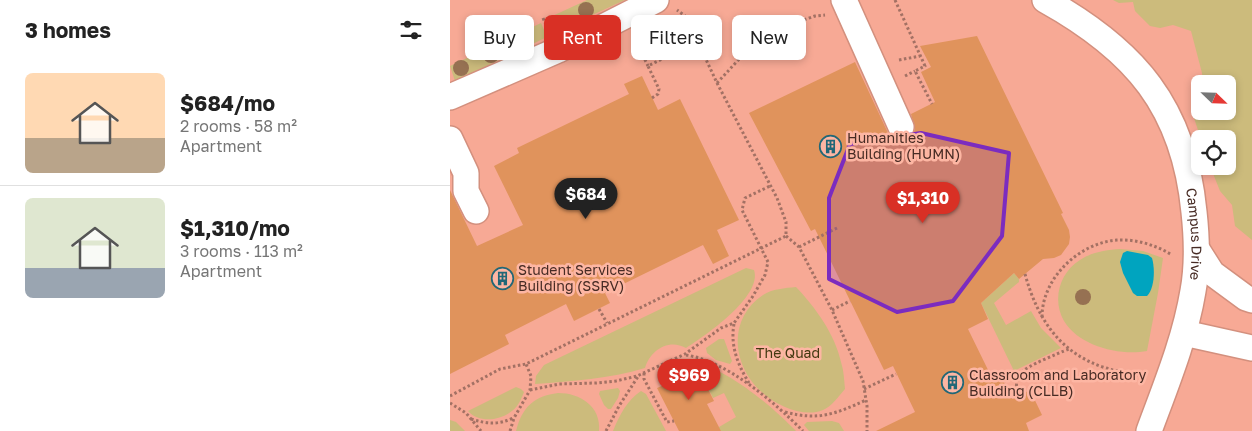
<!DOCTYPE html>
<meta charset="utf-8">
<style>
:root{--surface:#fff;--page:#f6f6f6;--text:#222;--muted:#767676;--line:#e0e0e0;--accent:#d93025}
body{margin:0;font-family:"Golos Text",sans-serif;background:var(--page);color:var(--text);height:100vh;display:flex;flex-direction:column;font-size:19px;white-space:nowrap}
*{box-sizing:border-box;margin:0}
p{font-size:16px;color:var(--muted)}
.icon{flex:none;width:28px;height:28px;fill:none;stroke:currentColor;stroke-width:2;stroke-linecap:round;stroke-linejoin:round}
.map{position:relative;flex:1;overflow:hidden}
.details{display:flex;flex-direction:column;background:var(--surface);width:450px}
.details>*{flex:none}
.top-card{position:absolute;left:15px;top:15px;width:475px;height:45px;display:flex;gap:10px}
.needle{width:32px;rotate:113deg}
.fabs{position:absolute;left:741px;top:75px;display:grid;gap:10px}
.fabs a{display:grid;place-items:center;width:45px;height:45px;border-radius:8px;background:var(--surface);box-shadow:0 2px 8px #0003;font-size:25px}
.price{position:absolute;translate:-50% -42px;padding:0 11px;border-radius:18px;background:var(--accent);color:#fff;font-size:16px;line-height:32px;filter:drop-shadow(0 1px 2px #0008)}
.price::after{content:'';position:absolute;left:50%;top:30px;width:15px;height:11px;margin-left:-8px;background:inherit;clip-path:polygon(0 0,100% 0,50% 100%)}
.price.active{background:#222;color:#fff}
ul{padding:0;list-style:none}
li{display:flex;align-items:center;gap:15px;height:125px;padding:0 25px}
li+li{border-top:1px solid var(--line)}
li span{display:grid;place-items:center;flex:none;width:140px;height:100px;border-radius:8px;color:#555}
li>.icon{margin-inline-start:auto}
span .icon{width:60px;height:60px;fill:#fffc;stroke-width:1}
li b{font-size:21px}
h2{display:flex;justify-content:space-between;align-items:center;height:60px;padding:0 25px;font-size:21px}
.pill{padding:0 18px;border-radius:8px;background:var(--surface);box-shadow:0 2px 8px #0003;font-size:18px;line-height:45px}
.pill.active{background:var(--accent);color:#fff}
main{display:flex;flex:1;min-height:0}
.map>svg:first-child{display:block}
</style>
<main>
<section class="details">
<h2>3 homes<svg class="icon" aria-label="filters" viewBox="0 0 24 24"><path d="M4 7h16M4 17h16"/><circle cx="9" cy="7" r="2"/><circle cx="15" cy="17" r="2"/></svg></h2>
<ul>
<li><span style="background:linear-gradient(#ffd9b3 65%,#b9a48a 0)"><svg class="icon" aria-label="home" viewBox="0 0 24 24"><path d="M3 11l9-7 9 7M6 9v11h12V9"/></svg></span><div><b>$684/mo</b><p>2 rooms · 58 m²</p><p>Apartment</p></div></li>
<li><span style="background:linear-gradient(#dfe7d0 70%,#9aa5b1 0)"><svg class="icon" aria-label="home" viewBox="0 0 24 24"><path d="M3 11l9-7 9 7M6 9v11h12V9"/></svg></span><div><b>$1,310/mo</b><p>3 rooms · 113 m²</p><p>Apartment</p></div></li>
</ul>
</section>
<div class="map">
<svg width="802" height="431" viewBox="0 0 802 431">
<rect width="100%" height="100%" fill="#fdb6a3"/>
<path fill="#f7a995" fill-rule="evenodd" d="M0,0H802V431H0ZM750,84H778V111H750ZM750,139H778V166H750Z"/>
<g fill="#ccbb7c">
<polygon points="137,0 175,0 103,33 96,19"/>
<polygon points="663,0 802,0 802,240 785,226 782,205 770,191 760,166 778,166 778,139 751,139 744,118 750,108 750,111 778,111 778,84 753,84 752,73 741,31 723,25 710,28 700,26 685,11 683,2 669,3"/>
<polygon points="91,23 97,37 5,81 0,66"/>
<path d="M670,249L693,251L713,258L708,293L697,351C669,356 629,346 614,321C602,300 609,273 630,260C642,252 656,250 670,249Z"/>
<path d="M296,268L304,270C313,296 255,336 236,348C219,338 200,350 195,368C159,379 123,381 85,384L86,376L94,365Z"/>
<polygon points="564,273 569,279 569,282 544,303 556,325 581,311 591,328 611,348 564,371 531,303"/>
<path d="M346,287C365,307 385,334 391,362C394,371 394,380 395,389C389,396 381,407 373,410C349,420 313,399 300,379C281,351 283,315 313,295C322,289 335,288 346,287Z"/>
<polygon points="269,339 274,339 282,361 280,364 266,360 257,353 256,348"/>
<path d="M243,363C276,367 323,407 346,431H268L269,427L286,417L274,393L263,398L247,367L234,373L232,366Z"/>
<path d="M66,387L71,389L74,392C72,397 70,402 67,406C56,420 30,425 18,411Z"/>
<polygon points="168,388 170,391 168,398 161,409 158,409 154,405 149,394 150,391"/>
<path d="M191,391L196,394L216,431H163C169,416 177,400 191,391Z"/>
<path d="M108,393C130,393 151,406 149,431H66C72,407 84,396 108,393Z"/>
<polygon points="0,420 6,422 15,431 0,431"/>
<polygon points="382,421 389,423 394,431 359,431 354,425 357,422"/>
</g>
<path fill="#00a4bf" d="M677,251L698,255L702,258C705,268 705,288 697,296H687L683,293L673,273L670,262L673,253Z"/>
<g fill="#e0935c">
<polygon points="527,36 613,213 611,214 619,230 620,237 619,244 611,255 604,258 593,259 569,279 564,273 531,303 538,319 518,329 541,376 549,372 562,399 580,390 592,415 576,423 579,431 426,431 465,412 443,366 434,370 365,229 361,231 299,113 405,62 438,133 443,139 450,141 456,140 462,136 465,129 461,114 485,102 471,72 481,67 470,46"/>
<polygon points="192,76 208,110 230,99 289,220 267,230 279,256 263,264 253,245 155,293 160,303 124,321 116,304 55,335 59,344 0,374 0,190 27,246 73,225 44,166 69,153 67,148 179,94 174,84"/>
<polygon points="247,367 264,401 257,404 271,431 229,431 207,388 219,383 216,377 232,368 234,373"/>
</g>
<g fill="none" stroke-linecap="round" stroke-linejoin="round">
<defs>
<g id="minor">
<polyline points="394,0 451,127"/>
<path id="s1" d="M595,0C685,50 734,107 744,212C747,239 748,264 743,291C735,339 716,385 699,431"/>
<polyline points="0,97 108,50 206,0"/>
<polyline points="0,139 16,173 16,191 26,211"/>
<polyline points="748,251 762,273 796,298 802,300"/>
<polyline points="734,333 802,348"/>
</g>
</defs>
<use href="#minor" stroke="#d3907e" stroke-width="28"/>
<g stroke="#a37164" stroke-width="3" stroke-dasharray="2.5 2.5" stroke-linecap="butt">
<polyline points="445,0 475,66 465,71 482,104"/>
<polyline points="93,18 98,29"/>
<polyline points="184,37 198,66"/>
<polyline points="449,60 470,56"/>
<polyline points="455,76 465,71"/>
<polyline points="267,83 292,56 319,32 365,16 375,15"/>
<polyline points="202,98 208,94 209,89 198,66 248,41"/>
<polyline points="336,236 349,247 382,310 413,381 417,406 417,431"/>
<polyline points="349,247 387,228"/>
<path d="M575,274C587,318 610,354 656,368C668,372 681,374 694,376"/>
<polyline points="149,309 157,323"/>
<polyline points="382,310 400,301"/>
<path d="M592,317C592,278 629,243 667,240C686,239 706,245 722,255"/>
<path d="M284,324C280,346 288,365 299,383"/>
<path d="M236,355C277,361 324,402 353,431"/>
<polyline points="219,363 224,373"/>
<polyline points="194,373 194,379 217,422 224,421"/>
<polyline points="414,389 446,374"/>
<polyline points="80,390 109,384 146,383 166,381 187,376 235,354 271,328 284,323 303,296 315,275 318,262 292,210 295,198 320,186"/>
<polyline points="0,396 50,369 76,364 336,236 336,222 327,198 267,83 240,25 235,16 227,10"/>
<path d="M568,396C566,388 565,380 571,373C576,366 609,353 619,349"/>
<polyline points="0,403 16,413 31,431"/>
<path d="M335,412C369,421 385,414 416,400"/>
<path d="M21,419C37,424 48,425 63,418"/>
<polyline points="60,431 64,418 80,390 81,376 76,364"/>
<polyline points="156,431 169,406 189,375"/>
</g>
<use href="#minor" stroke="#fff" stroke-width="25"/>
</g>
<g fill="#967152">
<circle cx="136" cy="10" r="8"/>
<circle cx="108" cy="23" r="8"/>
<circle cx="66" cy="42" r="8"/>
<circle cx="41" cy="55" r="8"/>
<circle cx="11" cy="68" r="8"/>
<circle cx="633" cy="297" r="8"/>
</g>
<path fill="#7b2cbf" fill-opacity="0.2" stroke="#7b2cbf" stroke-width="4" stroke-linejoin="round" d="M471,133L559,153L552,236L503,301L447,312L379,279V198L400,144Z"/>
<defs>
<symbol id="building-ring" viewBox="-11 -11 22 22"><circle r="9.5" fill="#fdb6a3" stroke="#216777" stroke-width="1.5"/><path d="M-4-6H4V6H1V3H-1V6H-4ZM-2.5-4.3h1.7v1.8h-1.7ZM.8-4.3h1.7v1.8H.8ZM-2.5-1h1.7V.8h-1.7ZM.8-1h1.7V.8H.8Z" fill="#216777"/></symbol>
</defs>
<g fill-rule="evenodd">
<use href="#building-ring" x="368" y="134" width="25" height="25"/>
<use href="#building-ring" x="40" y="266" width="25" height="25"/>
<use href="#building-ring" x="490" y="370" width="25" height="25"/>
</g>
<g text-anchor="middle" stroke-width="5" stroke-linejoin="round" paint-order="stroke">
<g font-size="14" fill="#472b24" stroke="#fdb6a3" text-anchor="start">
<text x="397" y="143">Humanities<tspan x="397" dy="16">Building (HUMN)</tspan></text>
<text x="68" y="275">Student Services<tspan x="68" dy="16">Building (SSRV)</tspan></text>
<text x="519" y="380">Classroom and Laboratory<tspan x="519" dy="16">Building (CLLB)</tspan></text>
</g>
<g font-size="14" fill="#472b24" stroke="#fdb6a3">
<text dy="5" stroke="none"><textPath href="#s1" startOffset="294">Campus Drive</textPath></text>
</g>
<g font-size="14" fill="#423810" stroke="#fdb6a3">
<text x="338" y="358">The Quad</text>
</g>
</g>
</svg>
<div class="fabs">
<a><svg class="needle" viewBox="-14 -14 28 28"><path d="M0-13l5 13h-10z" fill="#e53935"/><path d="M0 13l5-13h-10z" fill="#767676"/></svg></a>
<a><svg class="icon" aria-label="locate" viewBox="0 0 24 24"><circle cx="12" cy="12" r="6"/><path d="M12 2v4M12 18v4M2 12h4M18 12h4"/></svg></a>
</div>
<b class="price active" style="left:136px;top:220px">$684</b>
<b class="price" style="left:473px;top:224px">$1,310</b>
<b class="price" style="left:239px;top:401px">$969</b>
<div class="top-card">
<a class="pill">Buy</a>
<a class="pill active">Rent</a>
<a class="pill">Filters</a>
<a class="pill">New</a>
</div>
</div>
</main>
